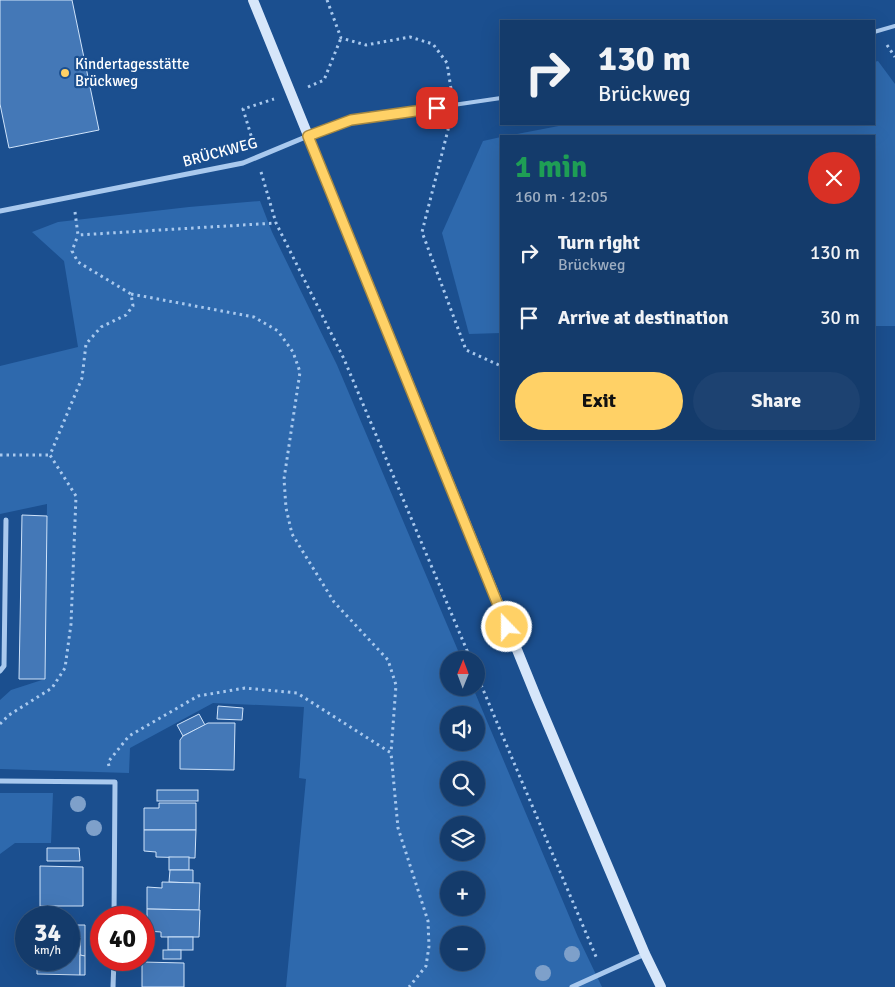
<!DOCTYPE html>
<meta charset="utf-8">
<style>
body{margin:0;font-family:Signika,sans-serif;background:#1d4271;color:#f1f3f6;height:100vh;display:flex;flex-direction:column;font-size:19px;white-space:nowrap}
*{box-sizing:border-box;margin:0}
p{font-size:16px;color:#9dadc1}
.icon{flex:none;width:28px;height:28px;fill:none;stroke:currentColor;stroke-width:2;stroke-linecap:round;stroke-linejoin:round}
.map{position:relative;flex:1;overflow:hidden}
.details{position:absolute;left:500px;top:135px;width:375px;height:305px;display:flex;flex-direction:column;background:#143b6b;border-radius:0px;box-shadow:0 5px 20px #0002,0 0 0 1px #33557e}
.details>*{flex:none}
.hud{position:absolute;left:500px;top:20px;width:375px;height:105px;border-radius:0px;box-shadow:0 5px 20px #0002,0 0 0 1px #33557e;background:#143b6b;color:#f1f3f6;overflow:hidden}
.needle{width:32px;rotate:1deg}
.buttons{position:absolute;left:440px;top:651px;display:grid;gap:10px}
.buttons a{display:grid;place-items:center;width:45px;height:45px;border-radius:50%;background:#143b6b;box-shadow:0 5px 20px #0002,0 0 0 1px #33557e;font-size:25px}
.speed{position:absolute;left:15px;top:906px;display:flex;gap:10px;font-size:25px;font-weight:700;text-align:center}
.speed>*{display:grid;place-content:center;width:65px;height:65px;border-radius:50%;background:#143b6b;box-shadow:0 5px 20px #0002,0 0 0 1px #33557e;line-height:1}
.speed small{font-size:12px;font-weight:400}
.speed .limit{border:8px solid #d22;background:#fff;color:#111}
.pin{position:absolute;display:grid;place-items:center;width:42px;height:42px;color:#fff;margin:-21px;border-radius:10px;box-shadow:0 2px 8px #0006}
.me{position:absolute;width:55px;margin:-28px;rotate:338deg;stroke-linejoin:round;filter:drop-shadow(0 0 4px #0008)}
.turn{display:flex;align-items:center;gap:18px;height:105px;padding:0 15px;font-size:22px}
.turn .icon{width:65px;height:65px;stroke-width:2.5}
.turn b{display:block;font-size:35px;line-height:42px}
.round{display:grid;place-items:center;flex:none;width:52px;height:52px;border-radius:26px;background:#1d4271}
.summary{display:flex;align-items:center;justify-content:space-between;height:85px;padding:0 15px}
h1{font-size:30px;font-weight:700;line-height:38px;color:#1e9e55}
.cta{display:flex;gap:10px;margin-top:auto;padding:10px 15px}
.cta a{flex:1;height:58px;border-radius:30px;background:#ffd166;color:#111;font-size:20px;font-weight:700;line-height:58px;text-align:center}
.cta a+a{background:#1d4271;color:#f1f3f6}
ul{padding:0;list-style:none}
li{display:flex;align-items:center;gap:15px;height:65px;padding:0 15px}
li div{flex:1}
li b{display:block;font-size:19px}
li em{font-style:normal}
.map>svg:first-child{display:block}
.green{fill:#2e69ad;fill-rule:evenodd}
.building{fill:#4478b7;stroke:#cfe3fa}
.lines{fill:none;stroke-linecap:round;stroke-linejoin:round}
.path{stroke:#a9c9ee;stroke-width:3;stroke-dasharray:2.5 4;stroke-linecap:butt}
.lane{stroke:#a9c9ee;stroke-width:4}
.street{stroke:#a9c9ee;stroke-width:5}
.secondary{stroke:#d6e6fa;stroke-width:10}
.tree{fill:#7ea0ca}
.route-casing{stroke:#a68842;stroke-width:12}
.route{stroke:#ffd166;stroke-width:9}
.poi-dot{fill:#ffd166;stroke:#1b4f8f;stroke-width:2}
.labels{text-anchor:middle;stroke-width:4.5;stroke-linejoin:round;paint-order:stroke}
.poi-label{font-size:15px;fill:#fff;stroke:#1b4f8f;text-anchor:start}
.street-label{font-size:15px;fill:#fff;stroke:#1b4f8f}
</style>
<div class="map">
<svg width="895" height="987" viewBox="0 0 895 987">
<rect width="100%" height="100%" fill="#1b4f8f"/>
<g class="green">
<path d="M878 61 895 84V326H874V136H507L569 124H874V62Z"/>
<path d="M501 137V333L469 334 442 233 483 141Z"/>
<path d="M260 201 272 232 337 365 462 660H449V688H473L578 937 602 987H286L306 779 299 778 304 707 213 703 130 748 129 773 0 769V700L11 690 45 679 47 504 0 514V366L78 347 64 261 32 232 58 222 189 207ZM449 715H476V742H449ZM449 770H476V798H449ZM449 825H476V852H449ZM449 880H476V908H449ZM449 935H476V962H449Z"/>
<path d="M0 793H53L51 843H15L0 854Z"/>
</g>
<g class="building">
<path d="M0 0H72L99 130 9 148 0 104Z"/>
<path d="M22 515 47 516 45 679H19Z"/>
<path d="M218 706 243 708 242 720 217 719Z"/>
<path d="M199 714 205 725 183 736 177 725Z"/>
<path d="M208 723H235L234 770 180 769V740L183 736Z"/>
<rect x="157" y="790" width="41" height="11"/>
<path d="M159 803H196V830H144V808H159Z"/>
<path d="M144 830H196L195 858 156 857V852L144 851Z"/>
<path d="M47 848H79L80 861H47Z"/>
<rect x="169" y="857" width="20" height="13"/>
<path d="M40 866 83 867V906H40Z"/>
<path d="M170 870H193V883L169 882Z"/>
<path d="M162 882 200 883 199 910 147 909V887L162 888Z"/>
<path d="M147 909 200 910 199 937H161V932L147 931Z"/>
<path d="M69 925H85V956L80 955V937H69Z"/>
<path d="M69 937H80V975L37 974V960H69Z"/>
<rect x="168" y="937" width="25" height="13"/>
<rect x="163" y="950" width="18" height="9"/>
<path d="M80 955 85 956V975H80Z"/>
<path d="M142 962 184 963V987H142Z"/>
</g>
<g class="lines">
<g class="path">
<path d="M327 0 341 38 366 45 410 37 433 44 447 63 451 89"/>
<path d="M887 45 895 57"/>
<path d="M308 87 324 80 341 38"/>
<path d="M450 122 422 232 466 350 501 366"/>
<path d="M253 142 243 109 274 99"/>
<path d="M261 172 276 223 344 359 471 660"/>
<path d="M75 212 78 235 276 223"/>
<path d="M131 294 254 317 278 331 293 352 300 372 284 479 286 508 292 534 334 602 388 660 396 685 391 753"/>
<path d="M0 455H50"/>
<path d="M476 673 597 959"/>
<path d="M0 724 9 715 52 688 65 668 71 624 76 496 50 455 82 378 86 344 101 327 126 315 133 306 131 294 78 262 72 251 78 235"/>
<path d="M109 766 108 762 129 736 198 696 245 688 297 693 391 753 398 828 428 921 429 946 426 966 409 987"/>
</g>
<g class="lane">
<path d="M874 32 895 26"/>
<path d="M308 136 351 120 501 98"/>
</g>
<g class="street">
<path d="M0 211 243 163 308 136"/>
<path d="M0 671 4 666 6 520"/>
<path d="M0 781 115 782 114 918"/>
<path d="M113 987 114 960"/>
<path d="M572 987 645 954"/>
</g>
<path class="secondary" d="M253 0 537 699 645 954 661 987"/>
</g>
<g class="tree">
<circle cx="78" cy="804" r="8"/>
<circle cx="94" cy="828" r="8"/>
<circle cx="572" cy="954" r="8"/>
<circle cx="543" cy="973" r="8"/>
</g>
<g class="lines">
<g class="route-casing">
<path id="route" d="M437 108 351 120 308 136 507 627"/>
</g>
<use href="#route" class="route"/>
</g>
<circle class="poi-dot" cx="65" cy="73" r="5"/>
<g class="labels">
<g class="poi-label">
<text x="75" y="69">Kindertagesstätte<tspan x="75" dy="17">Brückweg</tspan></text>
</g>
<g class="street-label">
<text transform="translate(220 152) rotate(-15)" y="5">BRÜCKWEG</text>
</g>
</g>
</svg>
<div class="buttons">
<a><svg class="needle" viewBox="-14 -14 28 28"><path d="M0-13l5 13h-10z" fill="#e53935"/><path d="M0 13l5-13h-10z" fill="#9dadc1"/></svg></a>
<a><svg class="icon" aria-label="sound" viewBox="0 0 24 24"><path d="M4 9h4l5-4v14l-5-4H4zM17 9q2 3 0 6"/></svg></a>
<a><svg class="icon" aria-label="search" viewBox="0 0 24 24"><circle cx="10" cy="10" r="6"/><path d="M15 15l6 6"/></svg></a>
<a><svg class="icon" aria-label="layers" viewBox="0 0 24 24"><path d="M12 4l9 5-9 5-9-5zM3 14l9 5 9-5"/></svg></a>
<a>+</a>
<a>−</a>
</div>
<div class="speed"><div>34<small>km/h</small></div><div class="limit">40</div></div>
<div class="pin" style="left:437px;top:108px;background:#d93025"><svg class="icon" aria-label="arrive" viewBox="0 0 24 24"><path d="M6 21V4h12l-3 4 3 4H6"/></svg></div>
<svg class="me" style="left:507px;top:627px" viewBox="-20 -20 40 40"><circle r="17" fill="#ffd166" stroke="#fff" stroke-width="3"/><path d="M0-11L8 9 0 5-8 9z" fill="#fff"/></svg>
<div class="hud">
<div class="turn"><svg class="icon" aria-label="right" viewBox="0 0 24 24"><path d="M7 20v-9h11M14 6l5 5-5 5"/></svg><div><b>130 m</b>Brückweg</div></div>
</div>
<section class="details">
<div class="summary"><div><h1>1 min</h1><p>160 m · 12:05</p></div><a class="round" style="background:#d93025;color:#fff"><svg class="icon" aria-label="close" viewBox="0 0 24 24"><path d="M6 6l12 12M18 6L6 18"/></svg></a></div>
<ul>
<li><svg class="icon" aria-label="right" viewBox="0 0 24 24"><path d="M7 20v-9h11M14 6l5 5-5 5"/></svg><div><b>Turn right</b><p>Brückweg</p></div><em>130 m</em></li>
<li><svg class="icon" aria-label="arrive" viewBox="0 0 24 24"><path d="M6 21V4h12l-3 4 3 4H6"/></svg><div><b>Arrive at destination</b></div><em>30 m</em></li>
</ul>
<div class="cta"><a>Exit</a><a>Share</a></div>
</section>
</div>
